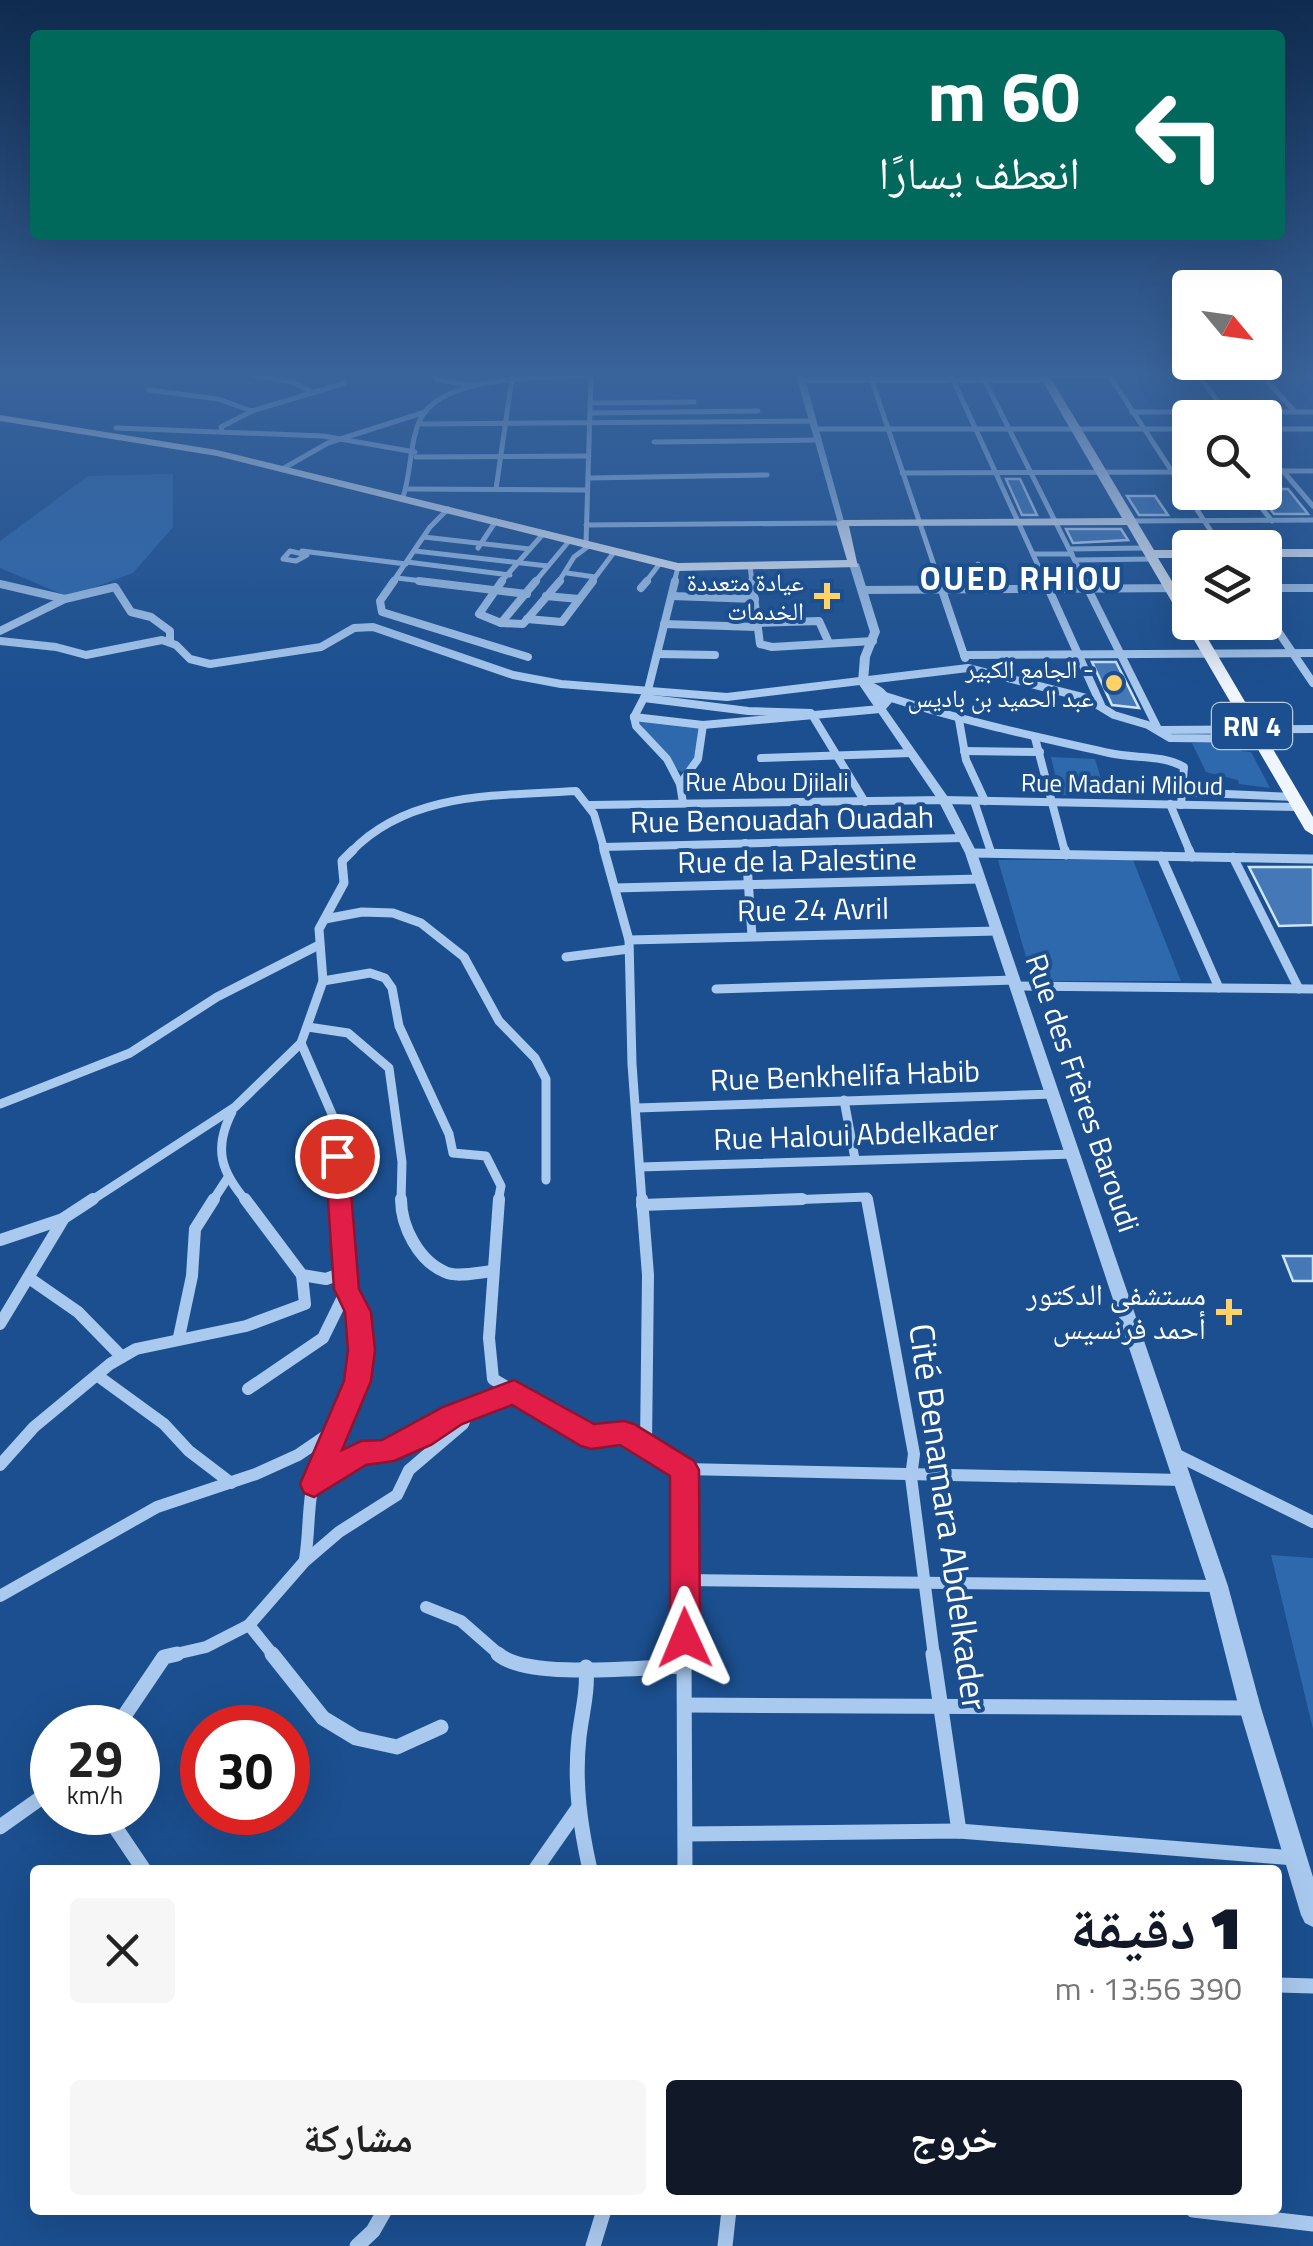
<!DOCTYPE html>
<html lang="ar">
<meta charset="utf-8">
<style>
body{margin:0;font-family:"Titillium Web","Noto Naskh Arabic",sans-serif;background:#f6f6f6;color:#222;direction:rtl;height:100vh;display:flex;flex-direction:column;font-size:38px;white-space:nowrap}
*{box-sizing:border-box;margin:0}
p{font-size:32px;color:#767676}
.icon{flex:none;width:55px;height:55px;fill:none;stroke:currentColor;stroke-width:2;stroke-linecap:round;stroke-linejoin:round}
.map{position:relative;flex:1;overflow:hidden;direction:ltr}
.side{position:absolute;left:30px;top:1865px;width:1252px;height:350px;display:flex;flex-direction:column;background:#fff;border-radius:10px;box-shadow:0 10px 40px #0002;direction:rtl}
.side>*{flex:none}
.guide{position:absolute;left:30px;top:30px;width:1255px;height:210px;border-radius:10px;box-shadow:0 10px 40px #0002;direction:rtl;background:#00695c;color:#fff;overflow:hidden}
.needle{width:65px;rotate:119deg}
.controls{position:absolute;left:1172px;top:270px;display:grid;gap:20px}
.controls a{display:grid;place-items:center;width:110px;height:110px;border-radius:10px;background:#fff;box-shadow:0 10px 40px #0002;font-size:50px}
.speed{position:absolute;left:30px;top:1705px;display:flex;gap:20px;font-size:50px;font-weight:700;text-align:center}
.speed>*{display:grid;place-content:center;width:130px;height:130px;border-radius:50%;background:#fff;box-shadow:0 10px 40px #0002;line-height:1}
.speed small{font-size:25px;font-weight:400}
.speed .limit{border:15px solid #d22;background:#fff;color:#111}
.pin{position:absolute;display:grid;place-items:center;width:85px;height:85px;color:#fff;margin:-42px;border:5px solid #fff;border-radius:50%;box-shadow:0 2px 10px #0007}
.me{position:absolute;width:110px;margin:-55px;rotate:359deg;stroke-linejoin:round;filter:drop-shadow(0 0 8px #0008)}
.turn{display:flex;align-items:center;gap:35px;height:210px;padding:0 40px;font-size:45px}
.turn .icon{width:130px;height:130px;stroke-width:2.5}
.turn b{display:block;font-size:70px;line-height:85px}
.round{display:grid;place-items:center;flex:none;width:105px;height:105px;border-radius:10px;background:#f6f6f6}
.overview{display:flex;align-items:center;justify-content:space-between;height:170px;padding:0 40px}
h1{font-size:60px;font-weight:800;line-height:75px;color:#111827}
.cta{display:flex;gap:20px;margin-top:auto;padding:20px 40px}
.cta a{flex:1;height:115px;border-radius:10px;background:#111827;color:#fff;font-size:40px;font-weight:800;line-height:115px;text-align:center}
.cta a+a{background:#f6f6f6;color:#222}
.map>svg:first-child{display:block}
.green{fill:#2e69ad}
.building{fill:#4478b7;stroke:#cfe3fa;stroke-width:2.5}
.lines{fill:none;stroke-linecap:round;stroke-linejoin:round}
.minor-far4{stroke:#a9c9ee;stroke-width:5}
.minor-far3{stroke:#a9c9ee;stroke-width:8}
.minor-far2{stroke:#a9c9ee;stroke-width:9}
.minor-far1{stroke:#a9c9ee;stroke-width:12}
.minor{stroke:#a9c9ee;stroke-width:15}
.tertiary{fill:#a9c9ee;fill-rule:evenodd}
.primary{fill:#f0f6ff;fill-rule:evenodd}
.route{fill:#e11d48;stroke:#92132f;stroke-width:2.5}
.poi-dot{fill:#ffd166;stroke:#1b4f8f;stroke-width:4}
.labels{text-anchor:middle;stroke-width:8;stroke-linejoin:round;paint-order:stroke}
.far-poi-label{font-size:25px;fill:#fff;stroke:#1b4f8f;text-anchor:end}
.far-street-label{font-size:25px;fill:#fff;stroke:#1b4f8f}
.shield{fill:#1b4f8f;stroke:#bbcadd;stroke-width:2.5}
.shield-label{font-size:28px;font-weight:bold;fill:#fff}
.street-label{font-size:30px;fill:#fff;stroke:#1b4f8f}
.poi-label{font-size:30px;fill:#fff;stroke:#1b4f8f;text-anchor:end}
.far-district-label{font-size:32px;font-weight:bold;letter-spacing:2.5px;fill:#fff;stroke:#1b4f8f}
.near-street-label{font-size:35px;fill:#fff;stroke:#1b4f8f}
</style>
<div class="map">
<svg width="1313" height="2246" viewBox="0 0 1313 2246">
<rect width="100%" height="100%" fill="#1b4f8f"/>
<g class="green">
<path d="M173 474V527L133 573 69 597 0 568V541L88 476Z"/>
<path d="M638 721 701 727 694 759 685 773 676 769Z"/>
<path d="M1235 742 1241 751 1251 752 1270 788 1239 784 1238 780 1206 772 1192 743Z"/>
<path d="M1051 757 1095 759 1106 796 1060 795Z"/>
<path d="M998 860H1133L1181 981H1033Z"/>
<path d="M1271 1555 1313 1558V1729Z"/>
</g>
<g class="building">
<path d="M1006 479H1020L1037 515H1022Z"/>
<path d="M1265 489H1288L1308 514H1274L1257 492H1265Z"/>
<path d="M1127 496H1155L1168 515H1139Z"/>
<path d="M1066 529H1121L1128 540 1073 543Z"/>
<path d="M1092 662H1116L1139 708 1112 705Z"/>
<path d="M1249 867H1313V925L1279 926Z"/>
<path d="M1283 1256H1313V1281H1293Z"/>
</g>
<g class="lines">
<g class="minor-far4">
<path d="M252 375 293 382 314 393"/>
<path d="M433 375 438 380 473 385"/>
<path d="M870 375 940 583"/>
<path d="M951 375 1046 583"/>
<path d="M982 375 1086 583"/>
<path d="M1109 375 1222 548"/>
<path d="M1198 375 1226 412"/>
<path d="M1262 375 1295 412"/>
<path d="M1045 376H1110"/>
<path d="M801 380H1047"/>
<path d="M149 390 218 399 252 411"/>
<path d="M590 403 694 402"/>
<path d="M1132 412H1313"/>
<path d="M590 413 758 411"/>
<path d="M422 424 814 421"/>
<path d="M116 428 323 436 415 452"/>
<path d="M817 429H1190"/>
<path d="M1265 429H1313"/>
<path d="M222 432 221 427 252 411 345 383"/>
<path d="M654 442 819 440"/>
<path d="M416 457 589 456"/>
<path d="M284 468 328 443 425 412"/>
<path d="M1265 471H1313"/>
<path d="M1283 471 1313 506"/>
<path d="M902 473 1190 472"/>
<path d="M588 478 767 475"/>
<path d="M407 489 587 490"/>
<path d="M496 489 512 378"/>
<path d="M1249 492 1272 521"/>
<path d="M403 497C412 472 409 435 424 413 451 375 549 377 591 376"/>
<path d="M1129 521 1313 520"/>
<path d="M586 525 842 523"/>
<path d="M424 537 530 549"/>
<path d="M586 544 591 375"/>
<path d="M478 548 496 521"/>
<path d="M1069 549 1146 548"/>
<path d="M290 551 307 555 296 561 283 559Z"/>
<path d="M302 551 406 564"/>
<path d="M415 551 548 566"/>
<path d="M1034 554H1072"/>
<path d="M1075 560 1153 559"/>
<path d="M407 562 510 575"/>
<path d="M978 564 986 583"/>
<path d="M750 565 752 583"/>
<path d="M567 573 595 577"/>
<path d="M397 578 439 583"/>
<path d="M392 583 430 527 448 509"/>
<path d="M500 583 544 533"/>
<path d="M534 583 570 540"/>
<path d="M558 583 574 557 590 545"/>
<path d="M591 583 615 551"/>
<path d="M645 583 661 562"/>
<path d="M674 583 678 567"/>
</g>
<g class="minor-far3">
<path d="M394 581 380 601 382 612 528 657"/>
<path d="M419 581 527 594"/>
<path d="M502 581 479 614 501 623 523 624 560 581"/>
<path d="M752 581 760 644 772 647 873 641"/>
<path d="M939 581 965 658"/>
<path d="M985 581 988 589"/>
<path d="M1045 581 1101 705"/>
<path d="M1084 581 1158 729"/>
<path d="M0 584 65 599 115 587 131 612 151 617 170 631V642"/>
<path d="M641 588 647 581"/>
<path d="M1265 588H1313"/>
<path d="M862 590 1190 588"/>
<path d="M546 596 579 599"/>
<path d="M672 596 755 599"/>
<path d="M1265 612 1313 683"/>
<path d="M527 619 562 622 593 581"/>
<path d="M501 623 536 581"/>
<path d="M757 623 819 621 828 641"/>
<path d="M664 624 757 627"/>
<path d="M0 631 65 599"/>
<path d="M0 641 56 647 86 655 162 640 176 645 190 659 210 664 321 647 354 628 373 627 513 675 561 684 727 697 968 668 1086 698 1114 715 1148 725 1170 738 1259 739"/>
<path d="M658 654 715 655"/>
<path d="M964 655 1313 653"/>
<path d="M885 696C959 720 1033 736 1109 753 1135 759 1161 754 1184 767L1181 805"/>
<path d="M644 698 748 711 811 713 865 802"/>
<path d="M634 717 703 725 880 709"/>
<path d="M634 717 648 690 675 581"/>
<path d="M634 717 636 726 667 759 680 784"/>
<path d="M959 720 966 760 985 801"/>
<path d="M1158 730 1313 729"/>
<path d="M1035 738 1065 852"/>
<path d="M964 751 1040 752"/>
<path d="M761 758 911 753"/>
<path d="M1181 792 1294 797"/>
<path d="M974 801 991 852"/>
<path d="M683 803 680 784 698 759 703 725"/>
<path d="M1170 804 1190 852"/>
<path d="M590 805 944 800 1299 807"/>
<path d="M745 843 746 852"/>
<path d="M603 847 963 838"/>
<path d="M351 852C409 791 498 796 576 791L594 814 605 852"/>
</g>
<g class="minor-far2">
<path d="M604 850 629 940 632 1064 642 1202"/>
<path d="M746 850 752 936"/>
<path d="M1065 850 1066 855"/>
<path d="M1189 850 1192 857"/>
<path d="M971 853 1313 859"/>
<path d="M1161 856 1219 988"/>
<path d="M1233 857 1299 989"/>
<path d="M615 888 980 879"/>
<path d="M325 919 362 912 393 913 421 923 464 957 499 1021 535 1058 546 1079V1180"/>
<path d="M629 940 997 931"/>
<path d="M566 957 629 949"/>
<path d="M323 981 370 973 385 978 392 988 399 1026 449 1134 453 1153 486 1156 501 1186 498 1202"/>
<path d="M1017 986 1313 989"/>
<path d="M716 989 1015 980"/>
<path d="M308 1027 348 1033 389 1068 402 1162 401 1202"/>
<path d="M301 1043 335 1121 341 1202"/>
<path d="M844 1100 855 1159"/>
<path d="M0 1104 130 1053 217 997 317 946"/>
<path d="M637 1108 1053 1094"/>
<path d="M232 1112C213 1149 221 1172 247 1202"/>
<path d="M640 1167 1074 1154"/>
<path d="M89 1202 235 1107 301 1043 323 981 319 929 344 883 342 861 353 850"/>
<path d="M212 1202 227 1179"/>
<path d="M732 1202 867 1197 868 1202"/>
</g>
<g class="minor-far1">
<path d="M245 1199 302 1275 326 1279 345 1272"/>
<path d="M401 1199C401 1227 419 1261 445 1272 457 1278 480 1272 493 1271"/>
<path d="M499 1199 489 1338 493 1379 591 1437 624 1433 646 1445"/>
<path d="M642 1199 648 1275 646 1445 684 1469 1182 1480"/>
<path d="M867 1199 914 1454 911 1477 934 1656"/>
<path d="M642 1205 802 1199"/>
<path d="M0 1240 63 1219"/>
<path d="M29 1278 78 1312 122 1357"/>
<path d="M0 1324 64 1218 93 1199"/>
<path d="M179 1337 192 1276 195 1229 214 1199"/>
<path d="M98 1376 164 1424 189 1451 231 1483"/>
<path d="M248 1389 323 1338 347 1289 341 1199"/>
<path d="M1175 1454 1313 1522"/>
<path d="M0 1465 34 1427 110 1364 136 1349 246 1326 305 1304 302 1275"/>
<path d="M684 1469V1656"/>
<path d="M314 1484 361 1453H384L452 1416 514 1392"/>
<path d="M305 1559C310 1530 307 1502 315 1474 337 1394 380 1381 347 1289"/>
<path d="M684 1580 1218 1586"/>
<path d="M0 1596 157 1507 256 1474 298 1455 336 1429"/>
<path d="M426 1607 461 1621 501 1656"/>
<path d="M249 1625 274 1656"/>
<path d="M167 1656 206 1647 249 1625 304 1562 339 1532 397 1495 409 1470 463 1424 469 1410"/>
</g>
<g class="minor">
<path d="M272 1654 323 1718 356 1738 397 1747 441 1727"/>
<path d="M498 1654C527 1680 644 1667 685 1666"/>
<path d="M684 1654 685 1870"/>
<path d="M933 1654 959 1831"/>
<path d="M586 1667C588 1692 582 1712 579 1737 574 1783 580 1825 590 1870"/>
<path d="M686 1705 1250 1708"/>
<path d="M116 1728 164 1657 177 1654"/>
<path d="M105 1812 144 1870"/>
<path d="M0 1827 52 1790"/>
<path d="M686 1834 959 1831 1294 1858"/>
<path d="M535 1870 577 1810"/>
<path d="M1278 1985 1313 1986"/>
<path d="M1193 2210 1313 2224"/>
<path d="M357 2246 373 2231 385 2210"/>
<path d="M593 2246 604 2210"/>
<path d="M725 2246 729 2210"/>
</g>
<g class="tertiary">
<path d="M796 375H804L845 525 838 523Z"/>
<path d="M1306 375H1313V380Z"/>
<path d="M854 561 859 564 880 632 870 657 868 681C880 685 888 690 892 702L886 709 950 800 977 853 1228 1586 1261 1708 1313 1877V1927L1305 1923 1301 1915 1239 1708 1208 1586 965 853 938 800 858 683 860 657 870 632 849 564Z"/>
</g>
<g class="primary">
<path d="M1039 375H1049L1154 550H1190V558H1158L1190 611V622H1198L1313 817V835L1305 830 1127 525 849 526 858 567 678 571 217 456 0 421V415L217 450 678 563 847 560 836 523 842 520 1122 518Z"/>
<rect x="1265" y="549" width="48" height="8"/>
</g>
</g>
<linearGradient id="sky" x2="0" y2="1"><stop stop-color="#0f2b4f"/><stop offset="0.54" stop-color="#39639b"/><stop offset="1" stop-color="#39639b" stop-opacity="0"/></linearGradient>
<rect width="1313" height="690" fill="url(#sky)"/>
<path class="route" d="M337 1148 348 1156 359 1289 371 1312 375 1350 371 1381 342 1450 361 1441 382 1440 443 1407 514 1380 594 1424 624 1421 634 1424 694 1461 699 1470 700 1638 696 1648 685 1653 674 1648 670 1638V1476L620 1445 591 1449 581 1446 512 1405 462 1424 431 1445 394 1461 366 1465 314 1497 304 1493 300 1484 344 1381 348 1350 345 1312 334 1289 325 1156Z"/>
<g class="poi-dot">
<path d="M822 581h10v10h10v10h-10v10h-10v-10h-10v-10h10z"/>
<circle cx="1114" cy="683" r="10"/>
<path d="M1224 1297h10v10h10v10h-10v10h-10v-10h-10v-10h10z"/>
</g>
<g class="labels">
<g class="far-poi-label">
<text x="804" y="591">عيادة متعددة<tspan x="804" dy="29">الخدمات</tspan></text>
<text x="1094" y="678">الجامع الكبير -<tspan x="1094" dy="29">عبد الحميد بن باديس</tspan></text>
</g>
<g class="far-street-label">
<text x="767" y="791">Rue Abou Djilali</text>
<text transform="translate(1122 784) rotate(1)" y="9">Rue Madani Miloud</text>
</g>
<rect class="shield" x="1212" y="703" width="80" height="46" rx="8"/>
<g class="shield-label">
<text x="1252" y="736">RN 4</text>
</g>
<g class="street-label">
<text transform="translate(782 820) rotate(-1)" y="10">Rue Benouadah Ouadah</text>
<text transform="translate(797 861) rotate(-1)" y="10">Rue de la Palestine</text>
<text transform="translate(813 910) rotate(-1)" y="10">Rue 24 Avril</text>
<text transform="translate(845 1076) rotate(-2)" y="10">Rue Benkhelifa Habib</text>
<text transform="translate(1082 1093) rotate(71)" y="10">Rue des Frères Baroudi</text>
<text transform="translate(856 1135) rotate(-2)" y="10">Rue Haloui Abdelkader</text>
</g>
<g class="poi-label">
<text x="1206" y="1305">مستشفى الدكتور<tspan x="1206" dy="34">أحمد فرنسيس</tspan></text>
</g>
<g class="far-district-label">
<text x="1022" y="590">OUED RHIOU</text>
</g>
<g class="near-street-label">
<text transform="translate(948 1517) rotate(82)" y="12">Cité Benamara Abdelkader</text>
</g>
</g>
</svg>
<div class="controls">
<a><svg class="needle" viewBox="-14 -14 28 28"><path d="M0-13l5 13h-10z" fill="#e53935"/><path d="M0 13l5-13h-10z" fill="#767676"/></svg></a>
<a><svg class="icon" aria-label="search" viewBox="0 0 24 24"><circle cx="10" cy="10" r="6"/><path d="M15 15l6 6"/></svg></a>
<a><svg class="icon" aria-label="layers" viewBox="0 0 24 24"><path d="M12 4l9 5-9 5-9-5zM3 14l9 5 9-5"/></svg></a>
</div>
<div class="speed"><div>29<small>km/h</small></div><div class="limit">30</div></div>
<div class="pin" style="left:337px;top:1156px;background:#d93025"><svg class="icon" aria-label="arrive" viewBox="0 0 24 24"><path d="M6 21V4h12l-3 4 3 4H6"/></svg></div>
<svg class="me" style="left:685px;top:1638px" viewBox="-20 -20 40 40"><path d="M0-17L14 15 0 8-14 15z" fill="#e11d48" stroke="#fff" stroke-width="4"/></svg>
<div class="guide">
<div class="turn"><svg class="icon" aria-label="left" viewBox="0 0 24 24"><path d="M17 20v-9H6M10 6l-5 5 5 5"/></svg><div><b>60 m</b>انعطف يسارًا</div></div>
</div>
<section class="side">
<div class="overview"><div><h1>1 دقيقة</h1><p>390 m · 13:56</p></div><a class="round"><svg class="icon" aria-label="close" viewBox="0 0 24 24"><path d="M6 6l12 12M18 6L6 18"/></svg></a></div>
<div class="cta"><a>خروج</a><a>مشاركة</a></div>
</section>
</div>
